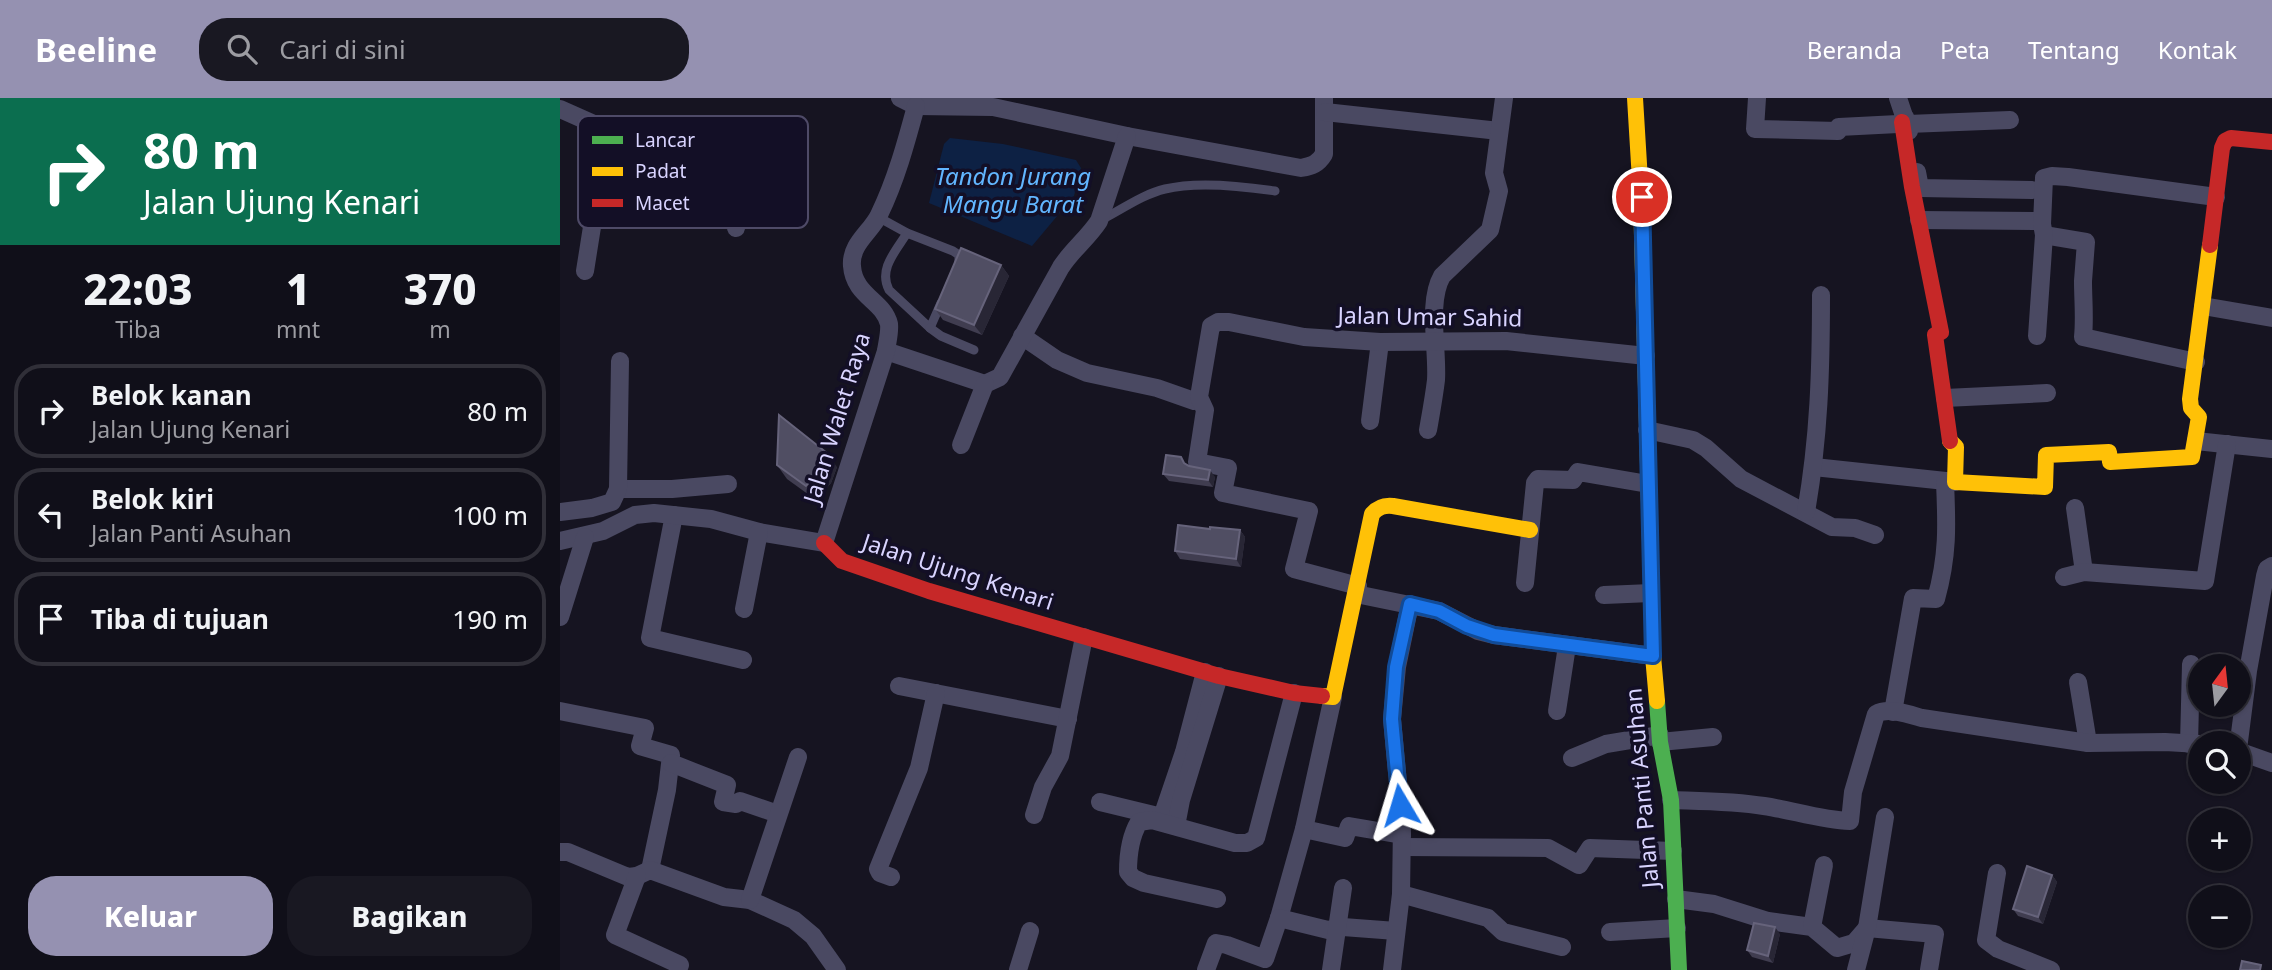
<!DOCTYPE html>
<html lang="id">
<meta charset="utf-8">
<style>
body{margin:0;font-family:"Noto Sans",sans-serif;background:#191822;color:#f1f3f6;height:100vh;display:flex;flex-direction:column;font-size:26px;white-space:nowrap}
*{box-sizing:border-box;margin:0}
p{font-size:23px;color:#9c9ca2}
.icon{flex:none;width:38px;height:38px;fill:none;stroke:currentColor;stroke-width:2;stroke-linecap:round;stroke-linejoin:round}
.map{position:relative;flex:1;overflow:hidden}
.panel{display:flex;flex-direction:column;background:#100f19;width:560px}
.panel>*{flex:none}
.guide{background:#0b6e4f;color:#fff;overflow:hidden}
.needle{width:46px;rotate:15deg}
.controls{position:absolute;left:1628px;top:556px;display:grid;gap:14px}
.controls a{display:grid;place-items:center;width:63px;height:63px;border-radius:50%;background:#100f19;box-shadow:0 2px 5px #0004,0 0 0 2px #302f38;font-size:35px}
.pin{position:absolute;display:grid;place-items:center;width:60px;height:60px;color:#fff;margin:-30px;border:4px solid #fff;border-radius:50%;box-shadow:0 2px 7px #0007}
.me{position:absolute;width:77px;margin:-38px;rotate:353deg;stroke-linejoin:round;filter:drop-shadow(0 0 5px #0008)}
.turn{display:flex;align-items:center;gap:24px;height:147px;padding:0 28px;font-size:32px}
.turn .icon{width:91px;height:91px;stroke-width:2.5}
.turn b{display:block;font-size:49px;line-height:60px}
.eta{display:flex;justify-content:space-evenly;align-items:center;height:119px;text-align:center}
.eta b{font-size:42px;font-weight:800;line-height:49px}
.cta{display:flex;gap:14px;margin-top:auto;padding:14px 28px}
.cta a{flex:1;height:80px;border-radius:28px;background:#9591b1;color:#fff;font-size:28px;font-weight:800;line-height:80px;text-align:center}
.cta a+a{background:#191822;color:#f1f3f6}
ul{padding:0;list-style:none}
li{display:flex;align-items:center;gap:21px;height:94px;margin:0 14px 10px;padding:0 14px;border:4px solid #302f38;border-radius:28px}
li div{flex:1}
li b{display:block;font-size:26px}
li em{font-style:normal}
header{display:flex;align-items:center;gap:42px;box-sizing:border-box;height:98px;padding:0 35px;background:#9591b1;color:#fff}
header strong{font-size:33px}
nav{display:flex;gap:38px;margin-inline-start:auto;font-size:24px}
.search{width:490px;height:63px;background:#191822;display:flex;align-items:center;gap:18px;box-sizing:border-box;padding:0 24px;border-radius:28px;color:#9c9ca2;font-size:26px}
main{display:flex;flex:1;min-height:0}
.map>svg:first-child{display:block}
.water{fill:#0d2144}
.lines{fill:none;stroke-linecap:round;stroke-linejoin:round}
.lane{stroke:#4a4962;stroke-width:9}
.street{stroke:#4a4962;stroke-width:18}
.fast{stroke:#4caf50;stroke-width:16}
.slow{stroke:#ffc107;stroke-width:16}
.jam{stroke:#c62828;stroke-width:16}
.wall{fill:#403d50}
.shaded-wall{fill:#282635}
.building{fill:#504e63;stroke:#66637b;stroke-width:2}
.route-casing{stroke:#114b97;stroke-width:18}
.route{stroke:#1a73e8;stroke-width:12}
.labels{text-anchor:middle;stroke-width:7;stroke-linejoin:round;paint-order:stroke}
.street-label{font-size:23px;fill:#d9d4ff;stroke:#130f26}
.water-label{font-size:24px;font-style:italic;fill:#62b6ff;stroke:#130f26}
.key{fill:#130f26;stroke:#4e4a67;stroke-width:2}
.key-label{font-size:19px;fill:#d9d4ff}
</style>
<header>
<strong>Beeline</strong>
<div class="search"><svg class="icon" aria-label="search" viewBox="0 0 24 24"><circle cx="10" cy="10" r="6"/><path d="M15 15l6 6"/></svg>Cari di sini</div>
<nav><a>Beranda</a><a>Peta</a><a>Tentang</a><a>Kontak</a></nav>
</header>
<main>
<section class="panel">
<div class="guide">
<div class="turn"><svg class="icon" aria-label="right" viewBox="0 0 24 24"><path d="M7 20v-9h11M14 6l5 5-5 5"/></svg><div><b>80 m</b>Jalan Ujung Kenari</div></div>
</div>
<div class="eta">
<div><b>22:03</b><p>Tiba</p></div>
<div><b>1</b><p>mnt</p></div>
<div><b>370</b><p>m</p></div>
</div>
<ul>
<li><svg class="icon" aria-label="right" viewBox="0 0 24 24"><path d="M7 20v-9h11M14 6l5 5-5 5"/></svg><div><b>Belok kanan</b><p>Jalan Ujung Kenari</p></div><em>80 m</em></li>
<li><svg class="icon" aria-label="left" viewBox="0 0 24 24"><path d="M17 20v-9H6M10 6l-5 5 5 5"/></svg><div><b>Belok kiri</b><p>Jalan Panti Asuhan</p></div><em>100 m</em></li>
<li><svg class="icon" aria-label="arrive" viewBox="0 0 24 24"><path d="M6 21V4h12l-3 4 3 4H6"/></svg><div><b>Tiba di tujuan</b></div><em>190 m</em></li>
</ul>
<div class="cta"><a>Keluar</a><a>Bagikan</a></div>
</section>
<div class="map">
<svg width="1712" height="872" viewBox="0 0 1712 872">
<rect width="100%" height="100%" fill="#161421"/>
<path class="water" d="M390 40 443 46 516 62 521 70 514 98 472 148 369 105 384 46Z"/>
<g class="lines">
<g class="lane">
<path d="M318 119 347 135 393 153 399 157V167"/>
<path d="M541 122C561 112 583 96 605 91 637 83 682 88 715 93"/>
<path d="M347 135C336 153 318 171 329 192L370 230 381 205"/>
<path d="M370 230 381 238 414 252"/>
</g>
<g class="street">
<path d="M340 0 356 8 433 9 567 38 741 70C752 68 758 66 764 56V0"/>
<path d="M1197 0 1195 31 1278 33 1279 29 1338 26 1345 19"/>
<path d="M1338 0 1349 33"/>
<path d="M0 11 90 51 71 114"/>
<path d="M765 14 939 33"/>
<path d="M1348 26 1450 22"/>
<path d="M90 51C112 61 172 82 177 108 179 115 177 123 176 130"/>
<path d="M1357 74 1360 90 1472 92"/>
<path d="M1359 122 1476 123 1482 126"/>
<path d="M1484 137 1526 144C1525 157 1524 170 1523 183 1523 203 1525 219 1523 239L1636 264"/>
<path d="M25 173 38 91 54 35"/>
<path d="M1643 208 1712 220"/>
<path d="M462 238 497 262 527 275 597 290 634 303 639 299"/>
<path d="M1477 238 1484 137 1482 126 1484 80 1492 78 1508 79 1656 99"/>
<path d="M326 253 425 286 440 279 501 169C512 152 528 140 539 123L567 38"/>
<path d="M1385 300 1487 295"/>
<path d="M810 323 820 244"/>
<path d="M868 332C871 315 874 299 876 282 878 252 867 204 882 178L930 132 939 93 934 75 944 0"/>
<path d="M1087 332 1133 342 1146 350 1181 381 1272 429 1295 430 1315 437"/>
<path d="M1636 343 1712 351"/>
<path d="M401 347 425 286"/>
<path d="M1254 369 1395 384"/>
<path d="M58 391H112L168 386"/>
<path d="M1515 410 1524 474"/>
<path d="M0 414 32 410 52 404 58 391 60 263"/>
<path d="M1246 414C1259 339 1261 273 1261 197"/>
<path d="M114 417 90 540 183 562"/>
<path d="M0 443 43 433 75 417 94 415 151 421 199 434 264 445 326 253C327 245 330 235 329 226 324 203 294 198 292 168 290 146 311 134 319 117 336 82 346 45 356 8"/>
<path d="M1504 479 1524 474 1645 483 1667 346"/>
<path d="M965 485 975 385 978 381 1013 382 1018 374 1088 386"/>
<path d="M798 488 734 471 749 413 663 395 668 370 637 364 645 312 639 299 651 228 658 224H669L744 239 820 244 946 243 1086 258"/>
<path d="M796 496 879 513 918 533 934 537 1093 558"/>
<path d="M1044 497 1091 495"/>
<path d="M184 511 199 434"/>
<path d="M0 519 25 439"/>
<path d="M1518 584 1528 645"/>
<path d="M339 588 508 621"/>
<path d="M0 613 85 630 80 648 111 657 107 692 90 772"/>
<path d="M997 613 1007 548"/>
<path d="M1333 614 1353 500 1376 501C1388 458 1387 428 1385 384"/>
<path d="M1100 644 1153 639"/>
<path d="M1629 646 1631 566"/>
<path d="M1678 651 1688 573 1705 478 1707 471 1712 468"/>
<path d="M1678 653 1712 665"/>
<path d="M1012 660 1046 646 1100 637"/>
<path d="M111 665 167 687 163 704 176 706 180 703 218 716"/>
<path d="M1111 702C1141 703 1173 703 1204 708 1232 712 1261 722 1290 723L1293 694 1316 616C1328 609 1348 616 1362 620L1528 645 1605 644 1640 646"/>
<path d="M540 704 602 719 624 654 645 574"/>
<path d="M474 717 483 689 500 658 524 539"/>
<path d="M616 728 621 702 659 578"/>
<path d="M744 731 785 740 789 728 842 737"/>
<path d="M842 749 988 750 1019 767 1030 750 1113 753"/>
<path d="M0 754H8L68 779 77 778 90 772 164 799 190 802 234 822 253 838 277 872"/>
<path d="M1437 775 1426 842 1438 851 1491 872"/>
<path d="M77 778 55 837 120 867 118 872"/>
<path d="M331 779 320 775 318 771 359 670 376 595"/>
<path d="M841 796 928 820 943 834 1002 849"/>
<path d="M657 801 584 785 573 780 568 774C568 757 570 739 579 724L592 722 675 745H687L696 740 734 595"/>
<path d="M1116 801 1154 806 1208 823 1252 829 1277 850 1294 845 1307 830"/>
<path d="M190 802 238 659"/>
<path d="M719 820 744 731 773 599"/>
<path d="M1252 829 1264 767"/>
<path d="M1307 830 1375 836 1369 872"/>
<path d="M1050 834 1117 830"/>
<path d="M458 872 470 833"/>
<path d="M646 872 656 845 667 847 705 861 719 820 768 832 783 829 836 833"/>
<path d="M771 872 783 790"/>
<path d="M832 872 841 796 842 727 832 621 837 569 850 506"/>
<path d="M1296 872 1307 830 1325 719"/>
</g>
<path class="fast" d="M1097 603 1100 644 1111 702 1119 872"/>
<g class="slow">
<path d="M1075 0 1081 99 1093 558 1097 603"/>
<path d="M1390 343 1396 349 1395 384 1485 389 1486 357 1549 354 1550 364 1632 359 1639 319 1631 310 1630 301 1650 147"/>
<path d="M762 598 773 599 812 416C818 409 824 407 833 408L970 432"/>
</g>
<g class="jam">
<path d="M1342 24 1352 89 1381 234 1375 237 1390 343"/>
<path d="M1650 147 1662 50 1665 43 1671 40 1712 44"/>
<path d="M264 445 282 463 369 493 659 578 734 595 762 598"/>
</g>
</g>
<g class="wall">
<path d="M441 167 449 178 422 237 383 222 375 211Z"/>
<path d="M626 366 655 379 653 389 609 383 603 376Z"/>
<path d="M217 367 277 369 271 385 256 402 227 381Z"/>
<path d="M650 431 680 432 685 439 681 469 620 461 615 453Z"/>
<path d="M1492 777 1497 784 1483 826 1458 818 1453 811Z"/>
<path d="M1220 836 1213 865 1192 859 1187 852Z"/>
</g>
<g class="shaded-wall">
<path d="M441 167 449 178 422 237 414 227Z"/>
<path d="M267 355 277 369 271 385 256 402 246 388Z"/>
<path d="M650 372 655 379 653 389 648 382Z"/>
<path d="M680 432 685 439 681 469 676 461Z"/>
<path d="M1492 777 1497 784 1483 826 1478 819Z"/>
<path d="M1215 829 1220 836 1213 865 1208 858Z"/>
</g>
<g class="building">
<path d="M401 150 441 167 414 227 375 211Z"/>
<path d="M219 317 267 355 261 371 246 388 217 367Z"/>
<path d="M606 357 621 359 624 365 629 368 650 372 648 382 603 376Z"/>
<path d="M618 427 650 431V429L680 432 676 461 615 453Z"/>
<path d="M1467 768 1492 777 1478 819 1453 811Z"/>
<path d="M1194 825 1215 829 1208 858 1187 852Z"/>
<path d="M1682 863 1701 867 1700 872H1680Z"/>
</g>
<g class="lines">
<g class="route-casing">
<path id="route" d="M840 707 832 621 836 569 850 506 879 513 907 528 934 537 1093 558 1082 99"/>
</g>
<use href="#route" class="route"/>
</g>
<g class="labels">
<g class="street-label">
<text transform="translate(870 219) rotate(1)" y="8">Jalan Umar Sahid</text>
<text transform="translate(277 320) rotate(-73)" y="8">Jalan Walet Raya</text>
<text transform="translate(398 474) rotate(18)" y="8">Jalan Ujung Kenari</text>
<text transform="translate(1082 690) rotate(-95)" y="8">Jalan Panti Asuhan</text>
</g>
<g class="water-label">
<text x="453" y="87">Tandon Jurang<tspan x="453" dy="28">Mangu Barat</tspan></text>
</g>
</g>
<rect x="18" y="18" width="230" height="112" rx="10" class="key"/>
<rect x="32" y="38" width="31" height="8" fill="#4caf50"/>
<rect x="32" y="69" width="31" height="9" fill="#ffc107"/>
<rect x="32" y="101" width="31" height="8" fill="#c62828"/>
<g class="key-label">
<text x="75" y="49">Lancar</text>
<text x="75" y="80">Padat</text>
<text x="75" y="112">Macet</text>
</g>
</svg>
<div class="controls">
<a><svg class="needle" viewBox="-14 -14 28 28"><path d="M0-13l5 13h-10z" fill="#e53935"/><path d="M0 13l5-13h-10z" fill="#9c9ca2"/></svg></a>
<a><svg class="icon" aria-label="search" viewBox="0 0 24 24"><circle cx="10" cy="10" r="6"/><path d="M15 15l6 6"/></svg></a>
<a>+</a>
<a>−</a>
</div>
<div class="pin" style="left:1082px;top:99px;background:#d93025"><svg class="icon" aria-label="arrive" viewBox="0 0 24 24"><path d="M6 21V4h12l-3 4 3 4H6"/></svg></div>
<svg class="me" style="left:840px;top:707px" viewBox="-20 -20 40 40"><path d="M0-17L14 15 0 8-14 15z" fill="#1a73e8" stroke="#fff" stroke-width="4"/></svg>
</div>
</main>
